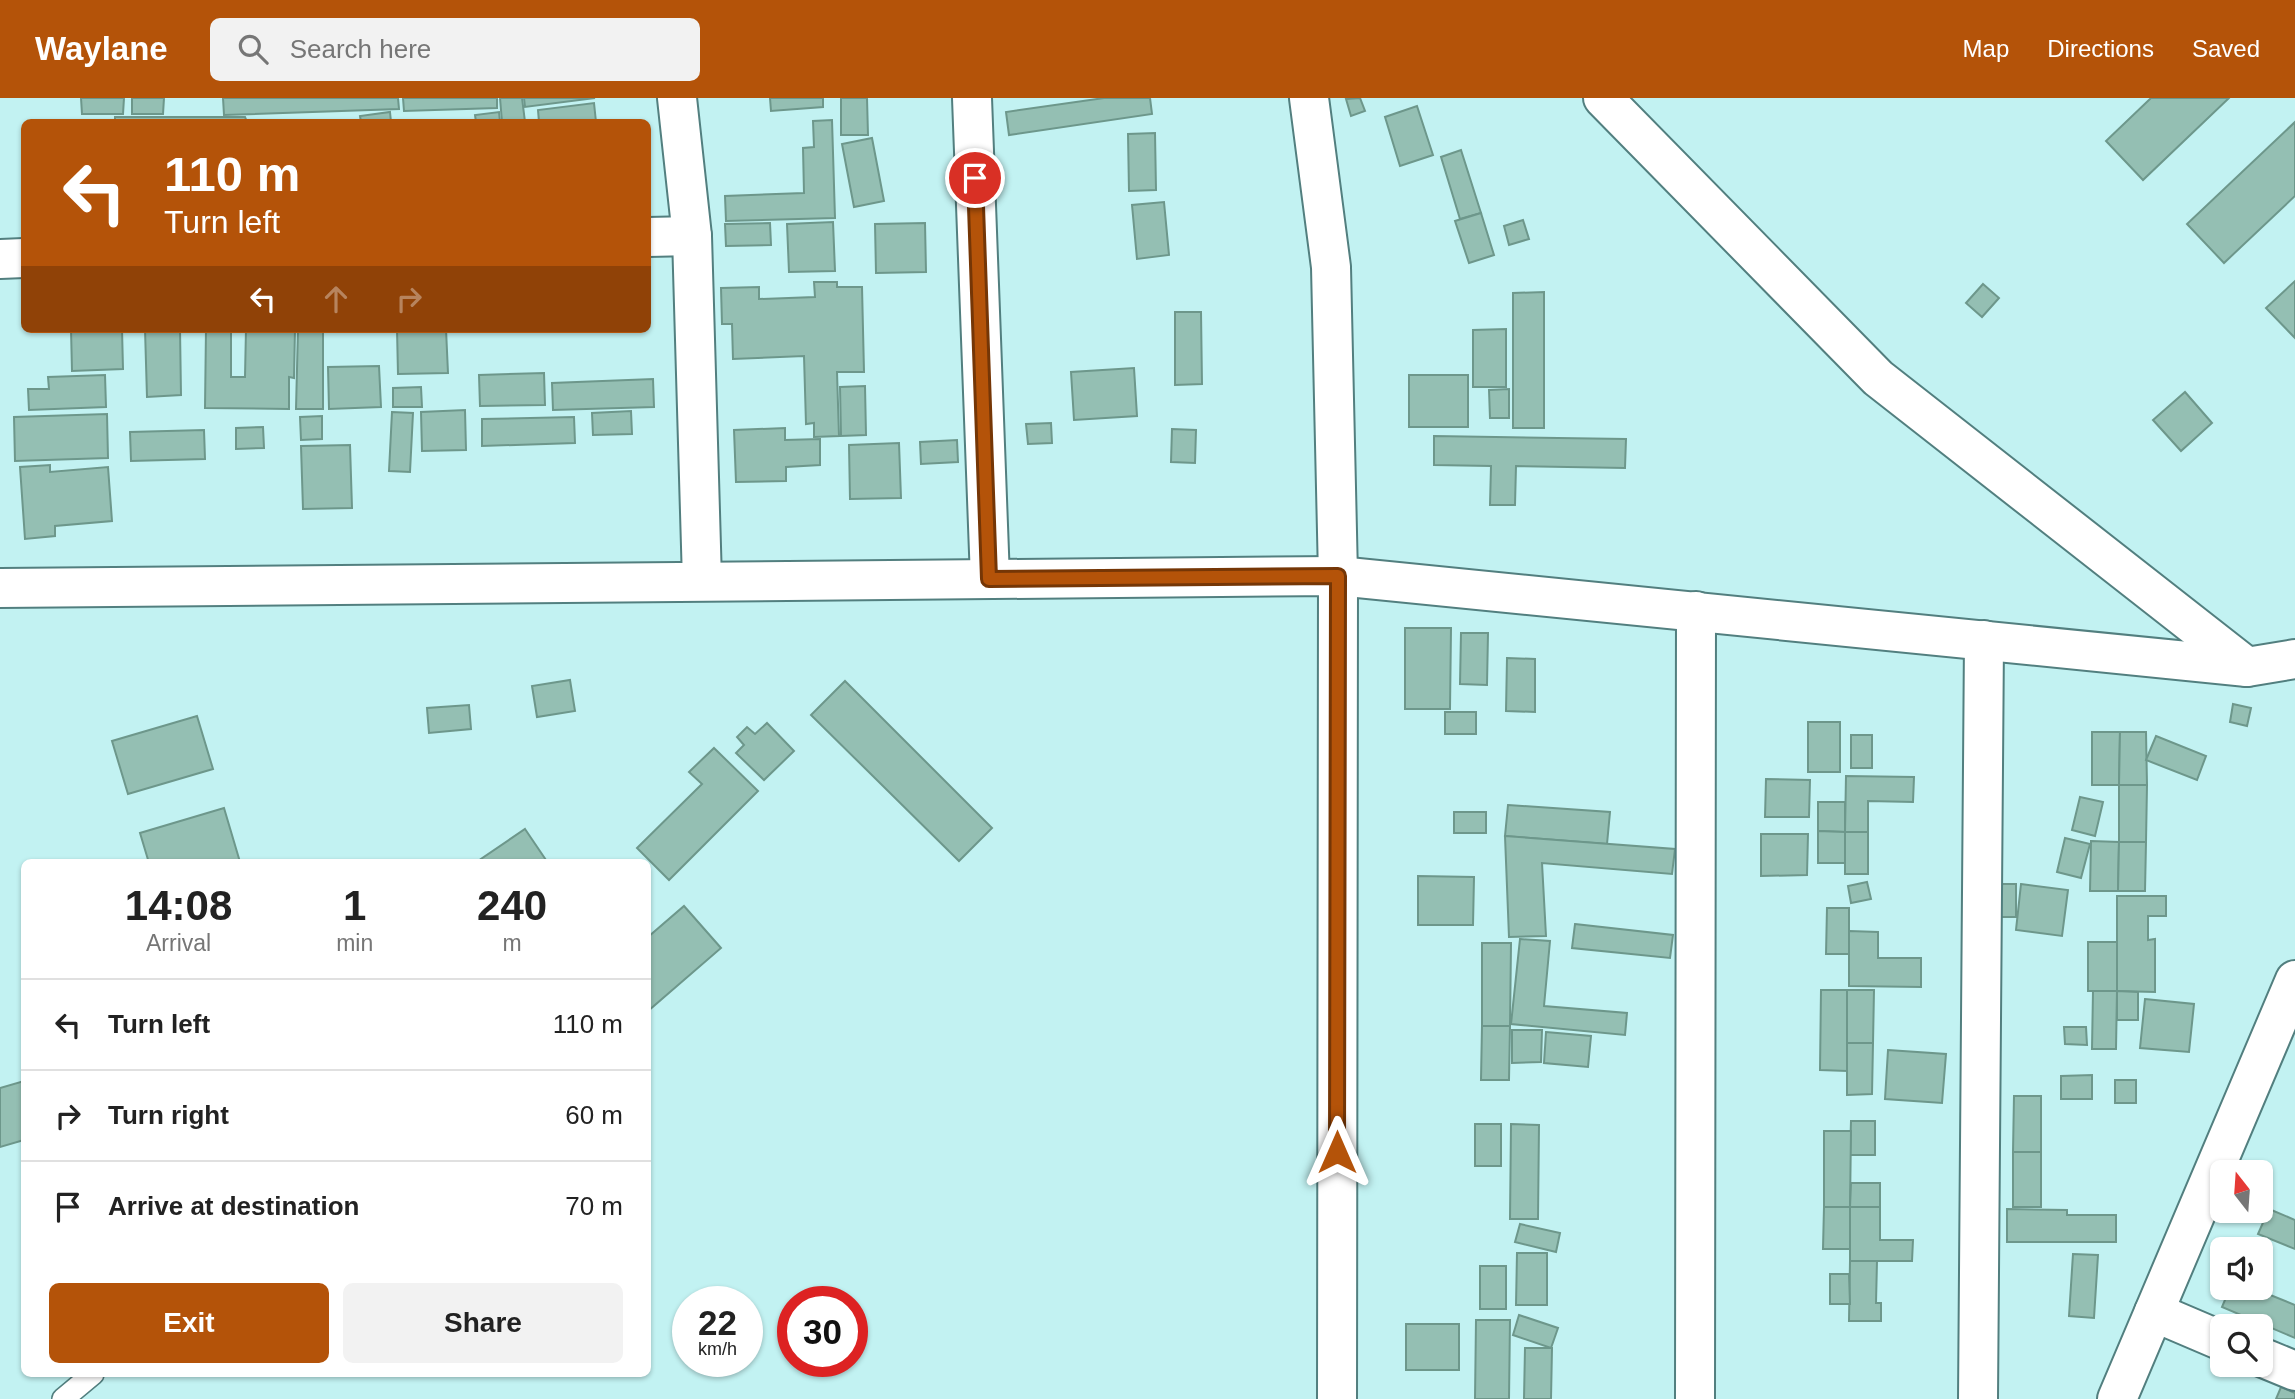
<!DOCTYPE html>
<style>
body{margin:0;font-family:Helvetica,sans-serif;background:#f2f2f2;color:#222;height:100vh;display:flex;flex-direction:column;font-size:26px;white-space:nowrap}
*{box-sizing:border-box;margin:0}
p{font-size:23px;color:#767676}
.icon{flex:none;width:38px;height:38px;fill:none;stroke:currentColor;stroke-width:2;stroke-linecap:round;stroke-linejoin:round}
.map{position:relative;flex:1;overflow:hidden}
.sheet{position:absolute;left:21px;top:761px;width:630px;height:518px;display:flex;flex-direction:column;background:#fff;border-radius:10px;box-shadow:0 2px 5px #0004}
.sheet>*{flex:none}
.guide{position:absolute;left:21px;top:21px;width:630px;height:214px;border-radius:10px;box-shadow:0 2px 5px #0004;background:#b45309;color:#fff;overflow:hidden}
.needle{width:46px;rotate:343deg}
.buttons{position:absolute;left:2210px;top:1062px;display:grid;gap:14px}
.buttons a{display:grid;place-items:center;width:63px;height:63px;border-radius:10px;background:#fff;box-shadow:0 2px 5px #0004;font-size:35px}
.speed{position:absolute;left:672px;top:1188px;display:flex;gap:14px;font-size:35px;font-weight:700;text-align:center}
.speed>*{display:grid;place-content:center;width:91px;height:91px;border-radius:50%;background:#fff;box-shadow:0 2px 5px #0004;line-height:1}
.speed small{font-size:18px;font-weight:400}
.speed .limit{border:10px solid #d22;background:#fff;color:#111}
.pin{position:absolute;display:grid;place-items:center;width:60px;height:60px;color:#fff;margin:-30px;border:4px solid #fff;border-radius:50%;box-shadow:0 2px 7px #0007}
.me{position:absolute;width:77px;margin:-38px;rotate:0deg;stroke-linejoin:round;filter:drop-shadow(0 0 5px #0008)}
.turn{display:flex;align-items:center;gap:24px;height:147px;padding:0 28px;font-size:32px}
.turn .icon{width:91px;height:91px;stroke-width:2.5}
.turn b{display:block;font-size:49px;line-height:60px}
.lanes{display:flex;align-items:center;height:66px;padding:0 28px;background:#0003;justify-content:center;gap:35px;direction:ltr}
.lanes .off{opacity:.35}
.eta{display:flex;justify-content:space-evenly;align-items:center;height:119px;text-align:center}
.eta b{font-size:42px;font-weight:800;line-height:49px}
.primary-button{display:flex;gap:14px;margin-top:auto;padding:14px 28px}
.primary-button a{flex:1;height:80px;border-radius:10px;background:#b45309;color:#fff;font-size:28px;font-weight:800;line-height:80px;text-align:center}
.primary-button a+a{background:#f2f2f2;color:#222}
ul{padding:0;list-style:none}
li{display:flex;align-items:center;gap:21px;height:91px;padding:0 28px;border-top:2px solid #e0e0e0}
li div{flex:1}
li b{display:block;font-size:26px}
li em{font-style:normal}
header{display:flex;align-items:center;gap:42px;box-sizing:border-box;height:98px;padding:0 35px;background:#b45309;color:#fff}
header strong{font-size:33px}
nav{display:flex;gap:38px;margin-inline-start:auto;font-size:24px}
.search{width:490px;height:63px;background:#f2f2f2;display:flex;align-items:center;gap:18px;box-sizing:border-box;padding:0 24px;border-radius:10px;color:#767676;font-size:26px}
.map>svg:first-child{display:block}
.building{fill:#94bfb3;stroke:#6d978b;stroke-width:2}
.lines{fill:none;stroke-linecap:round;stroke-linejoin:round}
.service-casing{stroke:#527f7f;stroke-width:24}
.minor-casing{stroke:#527f7f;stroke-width:42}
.service{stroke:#fff;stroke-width:21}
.minor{stroke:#fff;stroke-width:38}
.route-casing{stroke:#753606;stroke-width:18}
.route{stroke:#b45309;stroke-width:12}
</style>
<header>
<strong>Waylane</strong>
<div class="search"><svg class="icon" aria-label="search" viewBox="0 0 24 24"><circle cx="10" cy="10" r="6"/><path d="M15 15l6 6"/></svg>Search here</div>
<nav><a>Map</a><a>Directions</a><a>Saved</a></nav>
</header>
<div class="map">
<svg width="2295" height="1301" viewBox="0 0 2295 1301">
<rect width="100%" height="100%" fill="#c2f2f2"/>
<g class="building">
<path d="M81 0H124L123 16H82Z"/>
<path d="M132 0H164L163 16H132Z"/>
<path d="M223 0H398L399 11 224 17Z"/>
<path d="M403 0H497V10L404 13Z"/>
<path d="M500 0H522L525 24H502Z"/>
<path d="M524 0H595L525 9Z"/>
<path d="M770 0H823V9L771 13Z"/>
<path d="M841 0H867L868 37H841Z"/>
<path d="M1104 0H1150L1152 16 1009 37 1006 14Z"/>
<path d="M1360 0 1365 13 1351 18 1346 1Z"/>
<path d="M2151 0H2229L2143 82 2106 43Z"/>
<path d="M594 5 596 24H539L538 12Z"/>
<path d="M1417 8 1433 57 1400 68 1385 19Z"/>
<path d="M390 14 391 24H361L360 18Z"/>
<path d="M499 14 500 24H476L475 17Z"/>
<path d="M115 19H245L247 24H115Z"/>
<path d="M832 22 835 120 726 123 725 98 804 95 803 50 814 49 813 23Z"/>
<path d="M2295 24V98L2224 165 2187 126Z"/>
<path d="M1155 35 1156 92 1129 93 1128 36Z"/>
<path d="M872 40 884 103 854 109 842 46Z"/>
<path d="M1461 52 1481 115 1460 121 1441 59Z"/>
<path d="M1164 104 1169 157 1137 161 1132 107Z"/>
<path d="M1481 115 1494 157 1469 165 1455 123Z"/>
<path d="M1523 122 1529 141 1509 147 1504 128Z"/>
<path d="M833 124 835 173 789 174 787 126Z"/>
<path d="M770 125 771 147 726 148 725 126Z"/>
<path d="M925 125 926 174 876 175 875 126Z"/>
<path d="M2295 183V240L2266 210Z"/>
<path d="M814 184H837V189H862L864 274H837L839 338 814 339V325L806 326 804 258 733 261 732 226H722L721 190 759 189V201L815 199Z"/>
<path d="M1983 186 1999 200 1982 219 1966 205Z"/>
<path d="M1544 194V330H1513V195Z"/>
<path d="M1175 214H1201L1202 286 1175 287Z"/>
<path d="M71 231H122L123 271 72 273Z"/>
<path d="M145 231H180L181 297 147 299Z"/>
<path d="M206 231H231V279H245L246 231H295L294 280 289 279V311L205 310Z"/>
<path d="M298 231H323V311H296Z"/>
<path d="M397 231H446L448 275 398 276Z"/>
<path d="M1506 231V289H1473V232Z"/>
<path d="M379 268 381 309 329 311 328 269Z"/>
<path d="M1134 270 1137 318 1074 322 1071 274Z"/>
<path d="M544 275 545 307 480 308 479 277Z"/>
<path d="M105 277 106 309 29 312 28 291H49L48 279Z"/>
<rect x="1409" y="277" width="59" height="52"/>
<path d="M653 281 654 309 553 312 552 285Z"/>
<path d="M865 288 866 337 841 338 840 289Z"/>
<path d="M421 289 422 309H393V290Z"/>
<path d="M1509 291V320H1490L1489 292Z"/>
<path d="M2185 294 2212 325 2181 353 2153 322Z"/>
<path d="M465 312 466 352 422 353 421 314Z"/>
<path d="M631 313 632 336 593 337 592 315Z"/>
<path d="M392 314 413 315 410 374 389 373Z"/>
<path d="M107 316 108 360 15 363 14 319Z"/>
<path d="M322 318V341L301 342 300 319Z"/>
<path d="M574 319 575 345 482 348V321Z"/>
<path d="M1051 325 1052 345 1028 346 1026 326Z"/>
<path d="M263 329 264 350 236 351V330Z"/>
<path d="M785 330V342L820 341V367L786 369V383L736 384 734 332Z"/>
<path d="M1172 331 1196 332 1195 365 1171 364Z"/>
<path d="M204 332 205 361 131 363 130 334Z"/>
<path d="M1434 338 1626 341 1625 370 1516 368 1515 407H1490L1491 368 1434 367Z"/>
<path d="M957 342 958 364 921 366 920 344Z"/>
<path d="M899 345 901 400 850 401 849 347Z"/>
<path d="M350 347 352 410 303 411 301 348Z"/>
<path d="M50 367V374L108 369 112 423 55 428V438L25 441 20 369Z"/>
<path d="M1405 530H1451L1450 611H1405Z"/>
<path d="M1461 535H1488L1487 587 1460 586Z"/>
<path d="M1507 560 1535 561V614L1506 613Z"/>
<path d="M570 582 575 613 537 619 532 588Z"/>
<path d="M845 583 992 730 959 763 811 617Z"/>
<path d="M2233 606 2251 610 2247 628 2230 624Z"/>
<path d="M469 607 471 631 429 635 427 610Z"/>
<rect x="1445" y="614" width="31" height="22"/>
<path d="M197 618 213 671 128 696 112 643Z"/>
<rect x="1808" y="624" width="32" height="50"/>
<path d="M767 625 794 653 764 682 736 655 744 647 737 639 747 629 755 636Z"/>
<path d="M2092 634H2120L2119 687H2092Z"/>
<path d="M2120 634H2146L2147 687H2119Z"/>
<rect x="1851" y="637" width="21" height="33"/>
<path d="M2156 638 2206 658 2197 682 2146 662Z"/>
<path d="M714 650 758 693 669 782 637 750 702 686 689 674Z"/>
<path d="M1846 678 1914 679 1913 704 1868 703V734H1845Z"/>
<path d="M1766 681 1810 682 1809 719H1765Z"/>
<path d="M2119 687H2147L2146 744H2119Z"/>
<path d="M2080 699 2103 704 2095 738 2072 732Z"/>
<path d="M1818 704H1845V734L1818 733Z"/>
<path d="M1508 707 1610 714 1607 746 1505 738Z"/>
<path d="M224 710 240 764 149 765 140 735Z"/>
<rect x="1454" y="714" width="32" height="21"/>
<path d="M525 731 548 765H475Z"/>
<path d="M1818 733 1845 734V765H1818Z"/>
<rect x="1845" y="734" width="23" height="42"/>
<path d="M1761 736H1808L1807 777 1761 778Z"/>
<path d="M1505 738 1675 751 1672 776 1542 765 1546 838 1509 839Z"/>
<path d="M2065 740 2090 746 2081 780 2057 774Z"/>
<path d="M2091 743 2119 744 2118 793H2090Z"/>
<path d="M2119 744H2146L2145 793H2118Z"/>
<path d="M1418 778 1474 779 1473 827H1418Z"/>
<path d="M1867 784 1871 801 1851 805 1848 788Z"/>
<path d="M2000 786H2016V819H1999Z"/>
<path d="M2021 786 2068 792 2062 838 2016 832Z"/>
<path d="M2117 798H2166V818H2148V842L2155 841V894L2117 893Z"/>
<path d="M684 808 721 850 648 913V839Z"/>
<path d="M1827 810H1849V856H1826Z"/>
<path d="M1575 826 1673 837 1670 860 1572 850Z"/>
<path d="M1849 833 1878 834V860H1921V889L1849 888Z"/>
<path d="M1520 841 1550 843 1544 908 1627 915 1625 937 1511 926Z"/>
<rect x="2088" y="844" width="29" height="49"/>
<path d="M1482 845H1511L1510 928H1482Z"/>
<path d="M1821 892H1847V973L1820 972Z"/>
<path d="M1847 892H1874L1873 945H1847Z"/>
<path d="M2093 893H2117L2116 951H2092Z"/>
<path d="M2117 893 2138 894V922H2117Z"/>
<path d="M2145 901 2194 906 2189 954 2140 950Z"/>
<path d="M1482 928H1510L1509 982H1481Z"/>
<path d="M2064 929H2086L2087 947 2065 946Z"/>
<path d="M1512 932H1542L1541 964 1512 965Z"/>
<path d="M1546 934 1591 938 1588 969 1544 965Z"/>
<path d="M1847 945H1873L1872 996 1847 997Z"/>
<path d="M1888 952 1946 956 1942 1005 1885 1001Z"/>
<path d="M2092 977V1001H2061V978Z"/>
<rect x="2115" y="982" width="21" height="23"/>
<path d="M24 983V1042L0 1049V990Z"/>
<path d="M2014 998H2041V1054H2013Z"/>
<path d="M1851 1023H1875V1057H1850Z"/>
<rect x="1475" y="1026" width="26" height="42"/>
<path d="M1511 1026 1539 1027 1538 1121H1510Z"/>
<path d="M1824 1033H1851L1850 1109H1824Z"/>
<rect x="2013" y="1054" width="28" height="55"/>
<path d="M1851 1085H1880V1109H1850Z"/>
<path d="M1824 1109H1850V1151H1823Z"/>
<path d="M1850 1109H1880V1142H1913L1912 1163H1850Z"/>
<path d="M2007 1111 2067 1112V1117H2116V1144H2007Z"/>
<path d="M2269 1111 2295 1122V1151L2258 1136Z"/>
<path d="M1520 1126 1560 1135 1556 1154 1515 1144Z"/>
<path d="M1517 1155H1547V1207H1516Z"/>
<path d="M2073 1156 2098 1157 2094 1220 2069 1218Z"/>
<path d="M1850 1163H1877L1876 1205H1881V1223H1849Z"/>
<rect x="1480" y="1168" width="26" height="43"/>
<path d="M1830 1176H1849L1850 1206H1830Z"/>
<path d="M2230 1190H2253L2295 1207V1240L2222 1209Z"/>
<path d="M1519 1217 1558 1230 1551 1250 1513 1237Z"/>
<path d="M1476 1222H1510L1509 1301H1475Z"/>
<rect x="1406" y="1226" width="53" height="46"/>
<path d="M1525 1250H1552L1551 1301H1524Z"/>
<path d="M2281 1289 2295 1295V1301H2276Z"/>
</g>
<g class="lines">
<g class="service-casing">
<path id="service" d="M63 1301 93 1276"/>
</g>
<g class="minor-casing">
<g id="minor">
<path d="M677 0 692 138 702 483"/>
<path d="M972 0 990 481"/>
<path d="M1309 0 1331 169 1338 478 1337 1301"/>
<path d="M1603 0 1878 280 2247 569"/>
<path d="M648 139 692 138"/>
<path d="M0 161 24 160"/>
<path d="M0 490 1338 478 2247 569 2295 561"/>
<path d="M2154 1214 2222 1243"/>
<path d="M2261 1259 2295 1273"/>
<path d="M1695 1301 1696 513"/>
<path d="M1978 1301 1984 542"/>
<path d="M2117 1301 2295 882"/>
</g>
</g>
<use href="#service" class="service"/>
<use href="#minor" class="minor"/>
</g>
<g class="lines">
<g class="route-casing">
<path id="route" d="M975 80 989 481 1338 478 1337 1054"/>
</g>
<use href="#route" class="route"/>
</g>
</svg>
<div class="buttons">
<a><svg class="needle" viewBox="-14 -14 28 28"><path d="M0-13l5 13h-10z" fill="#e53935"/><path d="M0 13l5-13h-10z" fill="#767676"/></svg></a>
<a><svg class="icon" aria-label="sound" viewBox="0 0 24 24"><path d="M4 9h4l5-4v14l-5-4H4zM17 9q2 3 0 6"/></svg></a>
<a><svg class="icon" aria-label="search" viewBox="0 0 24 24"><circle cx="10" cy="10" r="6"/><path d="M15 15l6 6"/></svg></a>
</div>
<div class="speed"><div>22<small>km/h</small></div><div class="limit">30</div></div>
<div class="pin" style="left:975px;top:80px;background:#d93025"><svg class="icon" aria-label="arrive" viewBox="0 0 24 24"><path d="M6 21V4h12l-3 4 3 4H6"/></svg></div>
<svg class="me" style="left:1337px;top:1054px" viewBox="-20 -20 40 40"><path d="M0-17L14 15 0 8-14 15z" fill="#b45309" stroke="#fff" stroke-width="4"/></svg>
<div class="guide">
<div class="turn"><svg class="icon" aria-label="left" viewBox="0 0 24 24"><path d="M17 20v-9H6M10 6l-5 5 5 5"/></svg><div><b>110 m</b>Turn left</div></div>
<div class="lanes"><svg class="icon" aria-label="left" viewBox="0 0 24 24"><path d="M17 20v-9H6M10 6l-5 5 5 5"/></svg><svg class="icon off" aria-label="ahead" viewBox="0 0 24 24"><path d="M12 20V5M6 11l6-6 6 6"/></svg><svg class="icon off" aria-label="right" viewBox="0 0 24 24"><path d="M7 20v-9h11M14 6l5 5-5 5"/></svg></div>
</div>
<section class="sheet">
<div class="eta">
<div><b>14:08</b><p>Arrival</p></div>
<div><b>1</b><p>min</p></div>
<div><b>240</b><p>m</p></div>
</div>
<ul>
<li><svg class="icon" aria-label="left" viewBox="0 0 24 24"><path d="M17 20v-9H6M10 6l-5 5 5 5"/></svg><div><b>Turn left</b></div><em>110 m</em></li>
<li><svg class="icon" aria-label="right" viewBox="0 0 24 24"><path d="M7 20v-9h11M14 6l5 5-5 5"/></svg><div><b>Turn right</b></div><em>60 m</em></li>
<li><svg class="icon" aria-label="arrive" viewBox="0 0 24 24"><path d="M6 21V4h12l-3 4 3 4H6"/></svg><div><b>Arrive at destination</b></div><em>70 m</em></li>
</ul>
<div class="primary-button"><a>Exit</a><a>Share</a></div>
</section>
</div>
